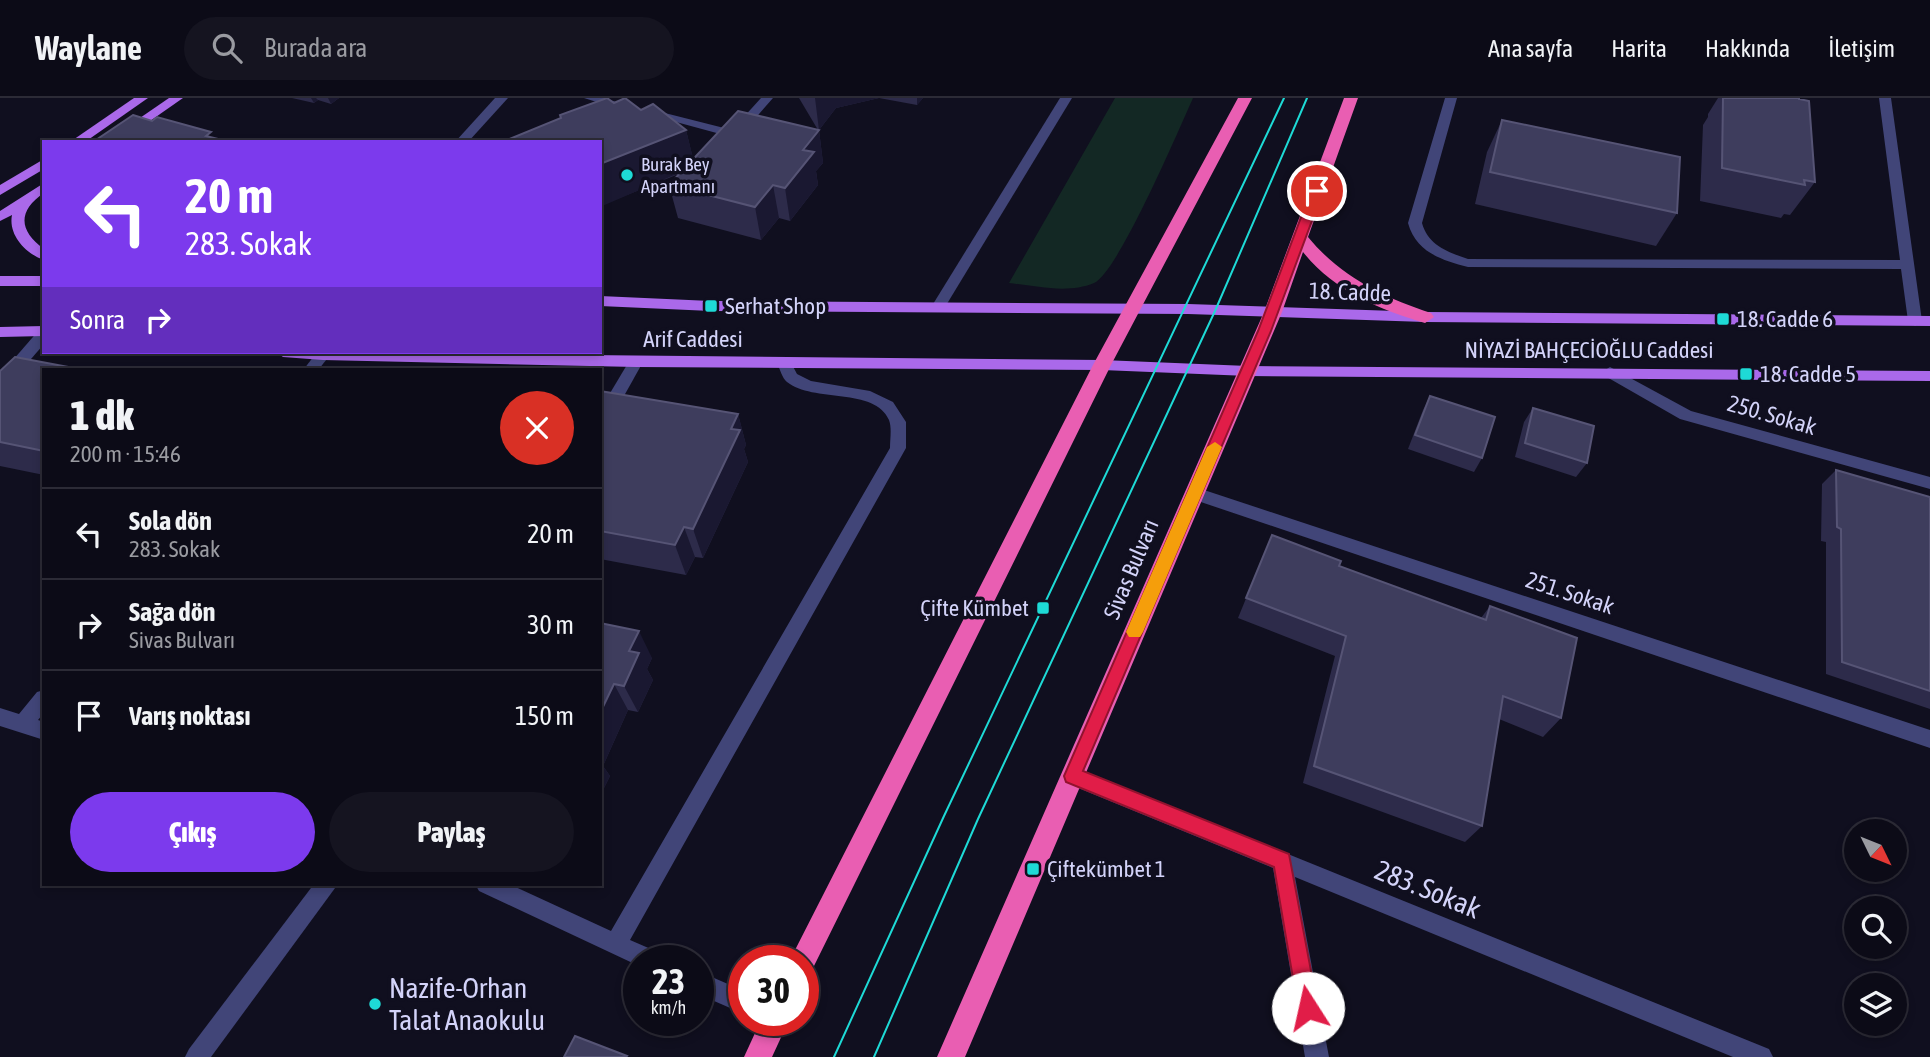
<!DOCTYPE html>
<html lang="tr">
<meta charset="utf-8">
<style>
body{margin:0;font-family:"Asap Condensed",sans-serif;background:#151420;color:#f1f3f6;height:100vh;display:flex;flex-direction:column;font-size:26px;white-space:nowrap}
*{box-sizing:border-box;margin:0}
p{font-size:23px;color:#9a9ba1}
.icon{flex:none;width:38px;height:38px;fill:none;stroke:currentColor;stroke-width:2;stroke-linecap:round;stroke-linejoin:round}
.map{position:relative;flex:1;overflow:hidden}
.panel{position:absolute;left:42px;top:270px;width:560px;height:518px;display:flex;flex-direction:column;background:#0c0b17;border-radius:0px;box-shadow:0 4px 10px #0003,0 0 0 2px #2c2b36}
.panel>*{flex:none}
.hud{position:absolute;left:42px;top:42px;width:560px;height:214px;border-radius:0px;box-shadow:0 4px 10px #0003,0 0 0 2px #2c2b36;background:#7c3aed;color:#fff;overflow:hidden}
.needle{width:46px;rotate:133deg}
.buttons{position:absolute;left:1844px;top:721px;display:grid;gap:14px}
.buttons a{display:grid;place-items:center;width:63px;height:63px;border-radius:50%;background:#0c0b17;box-shadow:0 4px 10px #0003,0 0 0 2px #2c2b36;font-size:35px}
.speed{position:absolute;left:623px;top:847px;display:flex;gap:14px;font-size:35px;font-weight:700;text-align:center}
.speed>*{display:grid;place-content:center;width:91px;height:91px;border-radius:50%;background:#0c0b17;box-shadow:0 4px 10px #0003,0 0 0 2px #2c2b36;line-height:1}
.speed small{font-size:18px;font-weight:400}
.speed .limit{border:10px solid #d22;background:#fff;color:#111}
.pin{position:absolute;display:grid;place-items:center;width:60px;height:60px;color:#fff;margin:-30px;border:4px solid #fff;border-radius:50%;box-shadow:0 2px 7px #0007}
.me{position:absolute;width:77px;margin:-38px;rotate:350deg;stroke-linejoin:round;filter:drop-shadow(0 0 5px #0008)}
.turn{display:flex;align-items:center;gap:24px;height:147px;padding:0 28px;font-size:32px}
.turn .icon{width:91px;height:91px;stroke-width:2.5}
.turn b{display:block;font-size:49px;line-height:60px}
.then{display:flex;align-items:center;height:66px;padding:0 28px;background:#0003;gap:14px;font-size:26px}
.round{display:grid;place-items:center;flex:none;width:74px;height:74px;border-radius:37px;background:#151420}
.summary{display:flex;align-items:center;justify-content:space-between;height:119px;padding:0 28px}
h1{font-size:42px;font-weight:800;line-height:52px}
.cta{display:flex;gap:14px;margin-top:auto;padding:14px 28px}
.cta a{flex:1;height:80px;border-radius:42px;background:#7c3aed;color:#fff;font-size:28px;font-weight:800;line-height:80px;text-align:center}
.cta a+a{background:#151420;color:#f1f3f6}
ul{padding:0;list-style:none}
li{display:flex;align-items:center;gap:21px;height:91px;padding:0 28px;border-top:2px solid #2c2b36}
li div{flex:1}
li b{display:block;font-size:26px}
li em{font-style:normal}
header{display:flex;align-items:center;gap:42px;box-sizing:border-box;height:98px;padding:0 35px;background:#0c0b17;border-bottom:2px solid #2c2b36}
header strong{font-size:33px}
nav{display:flex;gap:38px;margin-inline-start:auto;font-size:24px}
.search{width:490px;height:63px;background:#151420;display:flex;align-items:center;gap:18px;box-sizing:border-box;padding:0 24px;border-radius:38px;color:#9a9ba1;font-size:26px}
.map>svg:first-child{display:block}
.green{fill:#132824}
.lines{fill:none;stroke-linecap:round;stroke-linejoin:round}
.minor{fill:#414578;fill-rule:evenodd}
.major{fill:#aa69ea;fill-rule:evenodd}
.highway{fill:#e95eb2;fill-rule:evenodd}
.tram{stroke:#1edad6;stroke-width:2}
.wall{fill:#2d2b4a}
.shaded-wall{fill:#1a1831}
.building{fill:#3e3d5d;stroke:#565475;stroke-width:2}
.route{fill:#e11d48;stroke:#92132f;stroke-width:2}
.slow{fill:#f59e0b}
.poi-dot{fill:#1edad6;stroke:#100f1f;stroke-width:2.5}
.labels{text-anchor:middle;stroke-width:7;stroke-linejoin:round;paint-order:stroke}
.far-poi-label{font-size:19px;fill:#d3d3f9;stroke:#100f1f;text-anchor:start}
.street-label{font-size:23px;fill:#d3d3f9;stroke:#100f1f}
.poi-label{font-size:23px;fill:#d3d3f9;stroke:#100f1f;text-anchor:start}
.near-street-label{font-size:28px;fill:#d3d3f9;stroke:#100f1f}
.near-poi-label{font-size:28px;fill:#d3d3f9;stroke:#100f1f;text-anchor:start}
</style>
<header>
<strong>Waylane</strong>
<div class="search"><svg class="icon" aria-label="search" viewBox="0 0 24 24"><circle cx="10" cy="10" r="6"/><path d="M15 15l6 6"/></svg>Burada ara</div>
<nav><a>Ana sayfa</a><a>Harita</a><a>Hakkında</a><a>İletişim</a></nav>
</header>
<div class="map">
<svg width="1930" height="959" viewBox="0 0 1930 959">
<rect width="100%" height="100%" fill="#100f1f"/>
<path class="green" d="M1115 0H1193C1179 31 1118 175 1094 185 1068 196 1036 188 1009 185Z"/>
<g class="lines">
<g class="minor">
<path d="M495 0H508L468 44H455Z"/>
<path d="M584 0H604L628 8 622 12Z"/>
<path d="M761 0H773L739 39 735 40 643 15 649 11 732 32Z"/>
<path d="M1060 0H1072L942 214H932L930 211Z"/>
<path d="M1445 0H1457L1422 125C1428 147 1447 154 1468 161L1900 162 1879 0H1891L1922 223 1915 228 1908 223 1901 171 1468 169C1441 162 1416 154 1408 125Z"/>
<path d="M44 231V246L5 291 0 292V277L39 232Z"/>
<path d="M317 254H329L330 257 319 271H304Z"/>
<path d="M636 259 643 264 606 330 600 332V312L631 260Z"/>
<path d="M784 260 789 261 797 276 811 283 870 293 893 304 906 324V350L630 842 660 855 663 863H639V868L479 793 475 786H509L611 833 890 350C890 341 892 330 889 322 875 289 813 305 787 284 782 280 780 271 777 265Z"/>
<path d="M1610 269 1691 313 1930 379V391L1680 321 1605 278 1602 274Z"/>
<path d="M1195 389 1930 632V650L1189 400 1187 395Z"/>
<path d="M44 592V615L38 622 44 624V642L0 628V610L19 616 37 594Z"/>
<path d="M1073 669 1769 951 1773 959H1733L1295 779 1329 959H1305L1273 770 1066 685 1063 678 1066 671Z"/>
<path d="M314 786H338L211 959H185L189 951Z"/>
<path d="M698 873 744 893V916L698 896Z"/>
</g>
<g class="major">
<path d="M134 0H148L85 44H70Z"/>
<path d="M169 0H183L120 44H105Z"/>
<path d="M44 61V71L0 97V87Z"/>
<path d="M44 85V95C17 113 19 133 44 151V162C26 156 8 137 12 117L0 123V113Z"/>
<rect x="0" y="178" width="44" height="10"/>
<path d="M600 198 711 203 1188 206 1425 214 1930 218V228L1425 224 1188 216 711 213 600 208Z"/>
<path d="M44 228V238L0 239V229Z"/>
<path d="M276 254 1102 262 1248 268 1930 273V283L1248 278 1102 272 636 269 323 262 283 259Z"/>
</g>
<g class="highway">
<path d="M1238 0H1252L1111 267 812 872 803 876V863H790L794 854 1093 267Z"/>
<path d="M1344 0H1358L1308 139C1341 179 1383 199 1431 215L1434 219 1425 225C1380 212 1333 192 1303 154L1282 214 965 959H937L1264 214Z"/>
<path d="M761 922H789L772 959H744Z"/>
</g>
<g class="tram">
<path d="M834 959 944 718 1284 0"/>
<path d="M874 959 978 721 1215 213 1307 0"/>
</g>
</g>
<g class="wall">
<path d="M292 0H339L331 6 318 2 314 5Z"/>
<path d="M799 0H923L917 7 879 0 836 10 819 32 823 65 816 73 818 87 790 123 779 120 761 142 678 120 669 87 681 75 617 101 614 5 641 12 686 32 693 61 818 32Z"/>
<path d="M1718 0H1799L1815 84 1790 117 1784 116 1781 120 1700 103 1703 27 1708 19V16Z"/>
<path d="M1502 22 1677 115 1656 148 1475 106 1487 54Z"/>
<path d="M44 271V377L0 368V273Z"/>
<path d="M600 293 738 316 746 347 744 351 748 364 703 460 695 459 686 477 600 461Z"/>
<path d="M1430 298 1482 360 1474 374 1408 351 1423 312Z"/>
<path d="M1533 310 1587 365 1576 379 1515 359 1524 324Z"/>
<path d="M1836 372 1930 399V611L1826 576V444L1821 443 1822 386Z"/>
<path d="M1272 437 1339 468 1481 520 1490 508 1561 620 1543 639 1499 621 1482 728 1465 744 1303 685 1335 558 1238 520Z"/>
<path d="M600 525 652 560 647 571 653 582 638 614 628 612 603 668 610 678 600 698Z"/>
</g>
<g class="shaded-wall">
<path d="M311 0H316L318 2 314 5Z"/>
<path d="M328 0H339L331 6Z"/>
<path d="M815 0H879L836 10 819 32 823 65 816 73 818 87 790 123 785 90 803 52 819 32Z"/>
<path d="M917 0H923L917 7Z"/>
<path d="M686 32 695 68 600 109V66Z"/>
<path d="M773 87 779 120 761 142 755 109Z"/>
<path d="M738 316 746 347 744 351 748 364 703 460 693 431 731 331Z"/>
<path d="M684 429 695 459 686 477 675 447Z"/>
<path d="M639 533 652 560 647 571 653 582 638 614 624 588 629 553Z"/>
<path d="M614 586 628 612 603 668 610 678 600 698V615Z"/>
</g>
<g class="building">
<path d="M607 0 614 5 625 0 641 12 653 6 686 32 600 66V44H502L561 20 560 17Z"/>
<path d="M1723 0H1799V1L1809 3 1815 84 1804 82 1805 87 1722 70Z"/>
<path d="M738 13 819 32 803 52 814 54 785 90 773 87 755 109 669 87Z"/>
<path d="M133 17 152 23 157 19 211 34 206 38 226 43 93 44Z"/>
<path d="M1502 22 1680 59 1677 115 1490 74Z"/>
<path d="M15 259 79 271H44V353L0 344V273Z"/>
<path d="M600 293 738 316 731 331 740 332 693 431 684 429 675 447 600 433Z"/>
<path d="M1430 298 1495 319 1482 360 1415 337Z"/>
<path d="M1533 310 1594 328 1587 365 1525 345Z"/>
<path d="M1836 372 1930 399V593L1842 564 1841 431 1837 429Z"/>
<path d="M1272 437 1341 463 1339 468 1486 522 1490 508 1577 540 1561 620 1503 598 1482 728 1314 668 1346 538 1246 500Z"/>
<path d="M600 525 639 533 629 553 639 555 624 588 614 586 600 615Z"/>
<path d="M575 938 627 958 626 959H564Z"/>
</g>
<path class="route" d="M1317 90 1323 93 1271 233 1083 673 1289 756 1318 910 1315 917 1308 920 1301 917 1298 910 1274 769 1066 684 1064 678 1258 233 1311 93Z"/>
<path class="slow" d="M1215 344 1222 349 1143 534 1140 539H1129L1126 534 1207 349Z"/>
<g class="poi-dot">
<circle cx="627" cy="77" r="7"/>
<rect x="704" y="201" width="14" height="14" rx="3.5"/>
<rect x="1716" y="214" width="14" height="14" rx="3.5"/>
<rect x="1739" y="269" width="14" height="14" rx="3.5"/>
<rect x="1036" y="503" width="14" height="14" rx="3.5"/>
<rect x="1026" y="764" width="14" height="14" rx="3.5"/>
<circle cx="375" cy="906" r="7"/>
</g>
<g class="labels">
<g class="far-poi-label">
<text x="641" y="73">Burak Bey<tspan x="641" dy="22">Apartmanı</tspan></text>
</g>
<g class="street-label">
<text transform="translate(1350 194) rotate(2)" y="8">18. Cadde</text>
<text x="693" y="249">Arif Caddesi</text>
<text x="1589" y="260">NİYAZİ BAHÇECİOĞLU Caddesi</text>
<text transform="translate(1772 317) rotate(16)" y="8">250. Sokak</text>
<text transform="translate(1131 471) rotate(-67)" y="8">Sivas Bulvarı</text>
<text transform="translate(1570 495) rotate(18)" y="8">251. Sokak</text>
</g>
<g class="poi-label">
<text x="725" y="216">Serhat Shop</text>
<text x="1737" y="229">18. Cadde 6</text>
<text x="1760" y="284">18. Cadde 5</text>
<text x="1029" y="518" text-anchor="end">Çifte Kümbet</text>
<text x="1047" y="779">Çiftekümbet 1</text>
</g>
<g class="near-street-label">
<text transform="translate(1428 791) rotate(22)" y="10">283. Sokak</text>
</g>
<g class="near-poi-label">
<text x="389" y="900">Nazife-Orhan<tspan x="389" dy="32">Talat Anaokulu</tspan></text>
</g>
</g>
</svg>
<div class="buttons">
<a><svg class="needle" viewBox="-14 -14 28 28"><path d="M0-13l5 13h-10z" fill="#e53935"/><path d="M0 13l5-13h-10z" fill="#9a9ba1"/></svg></a>
<a><svg class="icon" aria-label="search" viewBox="0 0 24 24"><circle cx="10" cy="10" r="6"/><path d="M15 15l6 6"/></svg></a>
<a><svg class="icon" aria-label="layers" viewBox="0 0 24 24"><path d="M12 4l9 5-9 5-9-5zM3 14l9 5 9-5"/></svg></a>
</div>
<div class="speed"><div>23<small>km/h</small></div><div class="limit">30</div></div>
<div class="pin" style="left:1317px;top:93px;background:#d93025"><svg class="icon" aria-label="arrive" viewBox="0 0 24 24"><path d="M6 21V4h12l-3 4 3 4H6"/></svg></div>
<svg class="me" style="left:1308px;top:910px" viewBox="-20 -20 40 40"><circle r="19" fill="#fff"/><path d="M0-13L10 11 0 6-10 11z" fill="#e11d48"/></svg>
<div class="hud">
<div class="turn"><svg class="icon" aria-label="left" viewBox="0 0 24 24"><path d="M17 20v-9H6M10 6l-5 5 5 5"/></svg><div><b>20 m</b>283. Sokak</div></div>
<div class="then">Sonra<svg class="icon" aria-label="right" viewBox="0 0 24 24"><path d="M7 20v-9h11M14 6l5 5-5 5"/></svg></div>
</div>
<section class="panel">
<div class="summary"><div><h1>1 dk</h1><p>200 m · 15:46</p></div><a class="round" style="background:#d93025;color:#fff"><svg class="icon" aria-label="close" viewBox="0 0 24 24"><path d="M6 6l12 12M18 6L6 18"/></svg></a></div>
<ul>
<li><svg class="icon" aria-label="left" viewBox="0 0 24 24"><path d="M17 20v-9H6M10 6l-5 5 5 5"/></svg><div><b>Sola dön</b><p>283. Sokak</p></div><em>20 m</em></li>
<li><svg class="icon" aria-label="right" viewBox="0 0 24 24"><path d="M7 20v-9h11M14 6l5 5-5 5"/></svg><div><b>Sağa dön</b><p>Sivas Bulvarı</p></div><em>30 m</em></li>
<li><svg class="icon" aria-label="arrive" viewBox="0 0 24 24"><path d="M6 21V4h12l-3 4 3 4H6"/></svg><div><b>Varış noktası</b></div><em>150 m</em></li>
</ul>
<div class="cta"><a>Çıkış</a><a>Paylaş</a></div>
</section>
</div>
